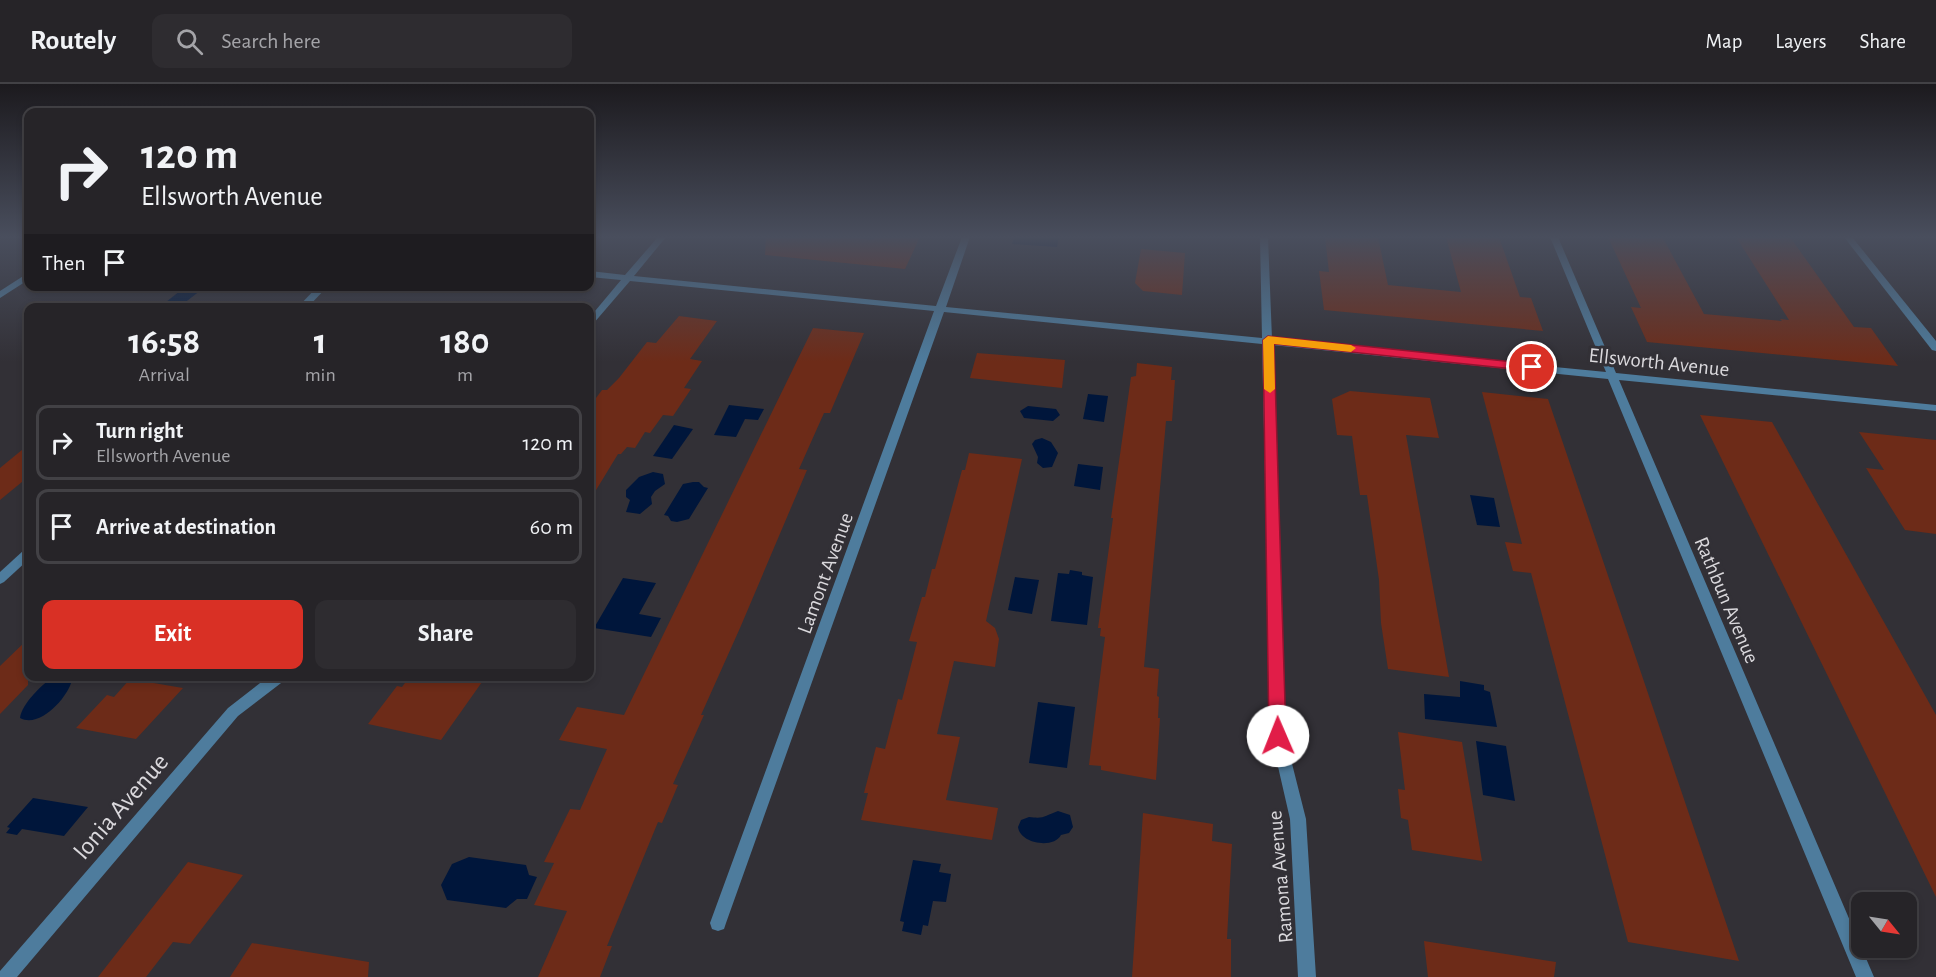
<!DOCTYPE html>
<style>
body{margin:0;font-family:"Alegreya Sans",sans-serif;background:#2e2c30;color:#f1f3f6;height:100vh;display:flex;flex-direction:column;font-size:22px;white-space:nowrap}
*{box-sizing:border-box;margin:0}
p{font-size:20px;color:#a4a4a8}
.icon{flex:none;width:33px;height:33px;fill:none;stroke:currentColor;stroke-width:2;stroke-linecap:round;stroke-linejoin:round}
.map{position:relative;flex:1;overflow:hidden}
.details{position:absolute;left:24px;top:219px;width:570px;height:378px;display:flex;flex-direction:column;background:#262428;border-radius:12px;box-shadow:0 3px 9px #0003,0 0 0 2px #424145}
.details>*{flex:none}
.hud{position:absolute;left:24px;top:24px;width:570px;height:183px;border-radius:12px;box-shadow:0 3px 9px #0003,0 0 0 2px #424145;background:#262428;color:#f1f3f6;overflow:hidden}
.needle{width:39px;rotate:120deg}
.controls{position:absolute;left:1851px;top:808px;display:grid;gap:12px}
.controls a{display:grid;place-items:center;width:66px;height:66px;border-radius:12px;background:#262428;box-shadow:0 3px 9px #0003,0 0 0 2px #424145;font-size:30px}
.pin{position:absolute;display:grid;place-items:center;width:51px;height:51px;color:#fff;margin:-26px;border:3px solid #fff;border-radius:50%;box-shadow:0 2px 6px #0007}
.me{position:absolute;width:66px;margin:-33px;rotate:359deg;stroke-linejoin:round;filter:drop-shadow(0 0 4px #0008)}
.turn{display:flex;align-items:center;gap:21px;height:126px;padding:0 18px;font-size:27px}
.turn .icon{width:78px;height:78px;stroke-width:2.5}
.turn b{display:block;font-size:42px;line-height:51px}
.then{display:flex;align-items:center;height:57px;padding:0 18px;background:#0003;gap:12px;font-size:22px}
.eta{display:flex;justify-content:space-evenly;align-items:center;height:102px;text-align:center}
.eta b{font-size:36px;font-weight:600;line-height:42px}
.cta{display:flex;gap:12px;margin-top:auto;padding:12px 18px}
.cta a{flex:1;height:69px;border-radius:12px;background:#d93025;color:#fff;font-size:24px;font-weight:600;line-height:69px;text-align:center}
.cta a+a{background:#2e2c30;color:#f1f3f6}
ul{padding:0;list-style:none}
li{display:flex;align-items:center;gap:18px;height:75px;margin:0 12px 9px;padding:0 6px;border:3px solid #424145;border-radius:12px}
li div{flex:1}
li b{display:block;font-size:22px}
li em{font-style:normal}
header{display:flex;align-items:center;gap:36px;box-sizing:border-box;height:84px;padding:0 30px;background:#262428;border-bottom:2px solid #424145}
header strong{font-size:28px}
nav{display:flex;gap:33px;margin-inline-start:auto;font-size:21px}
.search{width:420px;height:54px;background:#2e2c30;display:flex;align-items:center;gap:15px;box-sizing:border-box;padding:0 21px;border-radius:12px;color:#a4a4a8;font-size:22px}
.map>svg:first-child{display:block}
.water{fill:#00163b}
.building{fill:#6d2b18}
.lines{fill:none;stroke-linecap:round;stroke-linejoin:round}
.street{fill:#4e7c9d;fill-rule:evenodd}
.route{fill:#e11d48;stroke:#92132f;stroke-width:1.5}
.slow{fill:#f59e0b}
.labels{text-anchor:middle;stroke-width:6;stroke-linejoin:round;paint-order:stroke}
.street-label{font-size:21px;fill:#dad8dc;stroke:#323036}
.near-street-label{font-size:26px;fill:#dad8dc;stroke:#323036}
</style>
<header>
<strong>Routely</strong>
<div class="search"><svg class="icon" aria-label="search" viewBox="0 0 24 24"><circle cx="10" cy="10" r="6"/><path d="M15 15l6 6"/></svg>Search here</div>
<nav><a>Map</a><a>Layers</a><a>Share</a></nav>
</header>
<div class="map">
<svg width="1936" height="893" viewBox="0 0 1936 893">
<rect width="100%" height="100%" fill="#323036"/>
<g class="water">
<path d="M1014 153H1059L1057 163 1012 160Z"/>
<path d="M185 203H205L183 220 166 218Z"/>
<path d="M1088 310 1108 312 1104 338 1083 335Z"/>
<path d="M729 321 764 325 758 336 745 335 736 353 714 351Z"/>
<path d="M1028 322 1056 325 1060 331 1053 337 1024 334 1020 327Z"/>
<path d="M674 341 693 345 672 375 653 372Z"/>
<path d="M1042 354 1051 358 1058 369 1052 383 1043 384 1037 379 1038 373 1032 360 1035 356Z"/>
<path d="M1078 380 1103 383 1100 406 1074 402Z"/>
<path d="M653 388 663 390 665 400 655 407 651 413 652 420 640 430 626 428 630 416 626 413V406L639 393Z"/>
<path d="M693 398H699L704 403 708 404 689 435 677 438 671 437 668 432 664 431 683 400Z"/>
<path d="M1470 411 1494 414 1500 443 1477 441Z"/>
<path d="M1070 486 1082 488V491L1093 493 1087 541 1051 537 1058 489 1069 490Z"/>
<path d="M1015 493 1039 496 1032 530 1008 526Z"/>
<path d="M623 494 656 499 639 530 661 534 651 553 594 544Z"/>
<path d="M56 592 69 593 72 596C68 613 40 645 20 634 21 621 43 598 56 592Z"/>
<path d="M1460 597 1484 601V606L1490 608 1497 643 1425 635 1424 610 1460 613Z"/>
<path d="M1038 618 1075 623 1067 684 1029 679Z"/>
<path d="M1476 657 1506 662 1515 717 1483 711Z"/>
<path d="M33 714 88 723 64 752 22 745 17 751 6 749 10 744 7 743Z"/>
<path d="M1058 727 1070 731 1073 743 1069 749 1061 751C1054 765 1020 760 1018 743L1021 736 1029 733C1045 735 1044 732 1058 727Z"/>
<path d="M469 773 526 781 529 791 537 793 527 815H517L506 824 447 816 441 801 452 780Z"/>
<path d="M913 776 941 780 939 788 951 790 946 818 933 817 928 842 923 841 921 851 902 847 904 838 900 837Z"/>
</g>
<g class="building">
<path d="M766 153H850L873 156 875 153H920L905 185 765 171Z"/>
<path d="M1325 153H1378L1388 201 1461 208 1446 153H1499L1520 213 1531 214 1543 247 1324 226 1319 187 1329 188Z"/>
<path d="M1608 153 1663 154 1704 230 1782 237 1780 235 1789 236 1736 153H1790L1854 243 1871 244 1898 282 1647 258 1631 223 1641 224Z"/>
<path d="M1141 165 1185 169 1182 211 1143 207 1135 199Z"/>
<path d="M679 232 717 237 690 275 702 277 684 304 691 305 673 332 663 331 650 349 645 348 635 364 627 363 621 370H618L590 416V322L602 306H607L619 294 647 258 656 259Z"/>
<path d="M813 244 864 249 830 329H824L799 385 807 386 740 544 701 631H704L673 700 678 701 662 739 658 738 607 862H612L600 893H538L567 827 534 821 554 779 544 778 570 725 580 726 607 665 559 656 577 623 624 631Z"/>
<path d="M977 269 1065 276 1062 304 970 294Z"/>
<path d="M1137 279 1172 283 1171 296H1175L1172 337H1166L1144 583 1159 585 1157 612 1159 613 1158 634H1160L1156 696 1101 686V682L1089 681 1105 553 1100 552 1101 544H1098L1113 434H1111L1131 293 1136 292Z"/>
<path d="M1350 307 1430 314 1439 354 1406 351 1449 593 1388 585 1381 539 1379 496 1367 411H1360L1352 352 1337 351 1332 315Z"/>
<path d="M1482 308 1548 315 1739 877 1628 858 1531 489 1513 487 1505 458 1522 460Z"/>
<path d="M1700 331 1772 338 1936 631V813Z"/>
<path d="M1859 348 1936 356V450L1905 446 1866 384 1884 386Z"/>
<path d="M28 361V393L0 416V384Z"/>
<path d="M969 369 1022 375 986 537 995 544 999 555 995 583 954 577 937 650 960 653 946 716 998 724 992 756 861 736 868 709H864L876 663 885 665 898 615 902 616 917 558 909 557 922 513H925L932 485H935L962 386H965Z"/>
<path d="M28 555V601L0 630V582Z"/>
<path d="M410 592H455L482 598 441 656 368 640 397 602 402 603Z"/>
<path d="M130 595 183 604 136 655 76 644 107 611 114 613Z"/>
<path d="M1398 648 1462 658 1482 777 1412 766 1408 736 1401 734 1398 705 1405 706Z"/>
<path d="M1143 729 1213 740 1212 757 1232 760 1227 855H1231V893H1132Z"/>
<path d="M188 778 243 791 190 860 173 858 146 893H98Z"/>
<path d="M1424 857 1556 878 1554 893H1428Z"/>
<path d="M252 859 369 878 368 893H230Z"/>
</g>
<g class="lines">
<g class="street">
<path d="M658 153H666L634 192 936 222 962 153H970L946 223 1262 254 1260 153H1268L1272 255 1606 288 1550 153H1558L1616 289 1936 321V327L1619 296 1874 893H1856L1608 295 1272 261 1285 652 1306 735 1316 893H1298L1290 735 1271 652 1262 260 944 228 726 839 724 845 718 847 712 845 710 839 934 227 630 197 593 240 590 241V233L621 196 590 193V187L625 191Z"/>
<path d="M1844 153H1852L1936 257V267L1932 266Z"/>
<path d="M28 189V196L0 214V207Z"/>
<path d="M318 202H328L307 224H297Z"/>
<path d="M28 465V476L4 498 0 500V488L24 466Z"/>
<path d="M269 592H287L285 596 238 632 17 893H0V887L228 624Z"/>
</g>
</g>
<linearGradient id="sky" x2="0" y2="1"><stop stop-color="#1c1a1e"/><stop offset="0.55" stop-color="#494e5d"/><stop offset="1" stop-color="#494e5d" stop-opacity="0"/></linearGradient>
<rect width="1936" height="278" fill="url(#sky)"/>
<path class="route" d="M1268 252 1532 280 1538 283 1532 287 1274 260 1286 652 1283 657 1278 659 1272 657 1269 652 1263 256Z"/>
<path class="slow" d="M1268 252 1351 261 1356 264 1351 268 1274 260 1275 305 1270 309 1264 305 1263 256Z"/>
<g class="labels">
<g class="street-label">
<text transform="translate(1659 278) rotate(6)" y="7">Ellsworth Avenue</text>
<text transform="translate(825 489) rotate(-70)" y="7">Lamont Avenue</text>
<text transform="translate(1727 516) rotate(67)" y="7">Rathbun Avenue</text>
<text transform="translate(1280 793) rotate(-95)" y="7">Ramona Avenue</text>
</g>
<g class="near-street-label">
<text transform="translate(120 722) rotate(-49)" y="9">Ionia Avenue</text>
</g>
</g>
</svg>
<div class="controls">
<a><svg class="needle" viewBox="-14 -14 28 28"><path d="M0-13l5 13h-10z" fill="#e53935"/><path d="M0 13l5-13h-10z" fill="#a4a4a8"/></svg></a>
</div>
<div class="pin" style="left:1532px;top:283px;background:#d93025"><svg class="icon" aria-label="arrive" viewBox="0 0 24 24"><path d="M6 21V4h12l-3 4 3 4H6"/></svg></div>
<svg class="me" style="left:1278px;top:652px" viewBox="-20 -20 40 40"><circle r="19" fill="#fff"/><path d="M0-13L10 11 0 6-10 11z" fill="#e11d48"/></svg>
<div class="hud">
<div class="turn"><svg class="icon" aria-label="right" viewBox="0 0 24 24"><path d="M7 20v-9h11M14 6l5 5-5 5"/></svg><div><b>120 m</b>Ellsworth Avenue</div></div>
<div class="then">Then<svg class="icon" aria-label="arrive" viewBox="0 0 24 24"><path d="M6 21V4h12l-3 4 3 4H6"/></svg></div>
</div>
<section class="details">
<div class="eta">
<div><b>16:58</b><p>Arrival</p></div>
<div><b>1</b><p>min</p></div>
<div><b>180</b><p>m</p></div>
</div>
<ul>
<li><svg class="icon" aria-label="right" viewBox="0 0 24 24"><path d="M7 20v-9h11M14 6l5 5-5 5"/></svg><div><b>Turn right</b><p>Ellsworth Avenue</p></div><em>120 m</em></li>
<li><svg class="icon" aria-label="arrive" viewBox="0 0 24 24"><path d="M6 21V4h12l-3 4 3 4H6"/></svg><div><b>Arrive at destination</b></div><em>60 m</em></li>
</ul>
<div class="cta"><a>Exit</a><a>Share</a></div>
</section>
</div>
